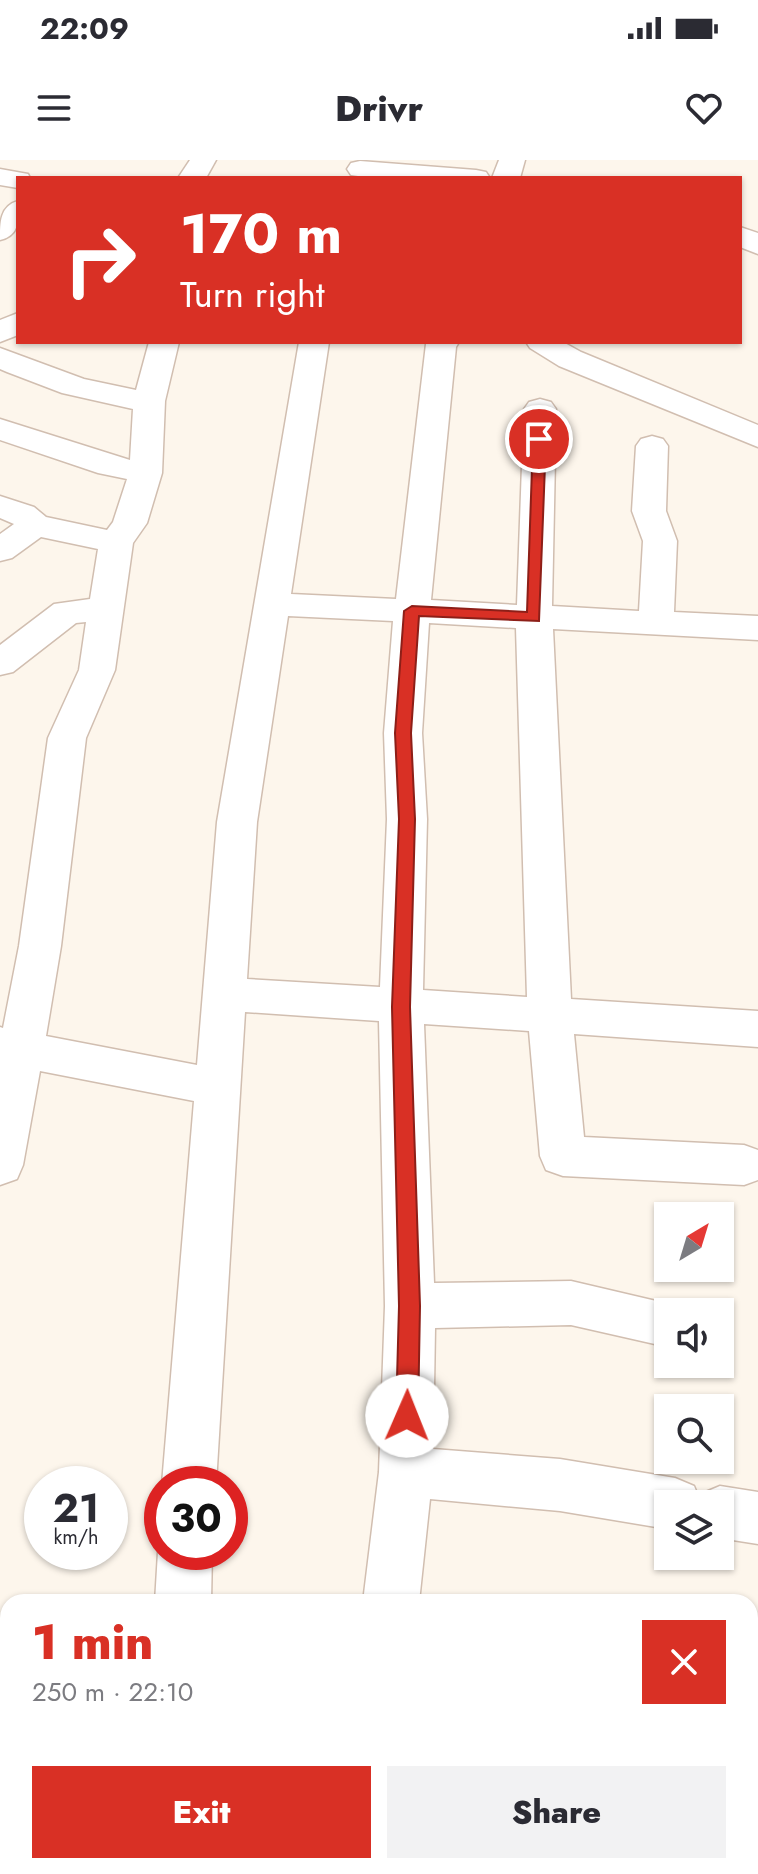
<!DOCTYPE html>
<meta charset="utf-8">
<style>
body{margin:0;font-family:Jost,sans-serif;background:#f2f2f3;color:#2b2b33;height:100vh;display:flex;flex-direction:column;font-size:30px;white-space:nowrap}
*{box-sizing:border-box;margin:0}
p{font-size:26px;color:#7c7c81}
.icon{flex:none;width:44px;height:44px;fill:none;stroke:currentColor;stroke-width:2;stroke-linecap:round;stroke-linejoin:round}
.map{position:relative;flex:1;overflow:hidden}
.details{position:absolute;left:0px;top:1434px;width:758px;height:280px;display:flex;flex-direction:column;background:#fff;border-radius:24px 24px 0 0;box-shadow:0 2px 6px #0004}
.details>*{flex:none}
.hud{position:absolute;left:16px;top:16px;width:726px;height:168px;border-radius:0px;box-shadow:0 2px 6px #0004;background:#d93025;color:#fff;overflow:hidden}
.needle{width:52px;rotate:38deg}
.controls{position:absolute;left:654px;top:1042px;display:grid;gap:16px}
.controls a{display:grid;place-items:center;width:80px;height:80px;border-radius:0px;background:#fff;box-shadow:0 2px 6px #0004;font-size:40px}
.speed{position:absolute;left:24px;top:1306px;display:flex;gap:16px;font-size:40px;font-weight:700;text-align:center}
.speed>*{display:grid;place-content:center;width:104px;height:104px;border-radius:50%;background:#fff;box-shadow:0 2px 6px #0004;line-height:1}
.speed small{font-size:20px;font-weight:400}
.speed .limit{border:12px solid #d22;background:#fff;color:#111}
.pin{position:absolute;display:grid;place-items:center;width:68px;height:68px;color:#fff;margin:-34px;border:4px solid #fff;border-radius:50%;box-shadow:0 2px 8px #0007}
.me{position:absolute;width:88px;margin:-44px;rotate:1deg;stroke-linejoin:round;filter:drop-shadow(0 0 6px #0008)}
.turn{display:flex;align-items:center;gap:28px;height:168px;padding:0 32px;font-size:36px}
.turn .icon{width:104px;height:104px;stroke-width:2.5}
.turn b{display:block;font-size:56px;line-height:68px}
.round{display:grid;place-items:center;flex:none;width:84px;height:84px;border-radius:0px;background:#f2f2f3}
.summary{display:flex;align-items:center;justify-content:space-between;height:136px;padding:0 32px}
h1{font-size:48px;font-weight:800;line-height:60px;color:#d93025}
.cta{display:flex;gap:16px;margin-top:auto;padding:16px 32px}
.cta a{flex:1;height:92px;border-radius:0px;background:#d93025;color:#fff;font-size:32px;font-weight:800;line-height:92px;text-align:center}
.cta a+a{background:#f2f2f3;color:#2b2b33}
.status{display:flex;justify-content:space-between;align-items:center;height:56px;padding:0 40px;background:#fff;direction:ltr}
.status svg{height:22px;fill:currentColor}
header{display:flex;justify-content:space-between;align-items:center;height:104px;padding:0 32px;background:#fff;font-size:36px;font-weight:800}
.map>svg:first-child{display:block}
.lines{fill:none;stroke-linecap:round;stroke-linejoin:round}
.minor-casing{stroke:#d1beb0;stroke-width:3}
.minor{fill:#fff;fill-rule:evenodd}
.route{fill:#d93025;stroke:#8d1f18;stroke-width:2}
</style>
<div class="status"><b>22:09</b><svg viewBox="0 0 49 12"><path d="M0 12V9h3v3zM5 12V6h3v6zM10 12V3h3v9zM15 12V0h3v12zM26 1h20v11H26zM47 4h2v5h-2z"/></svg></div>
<header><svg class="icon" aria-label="menu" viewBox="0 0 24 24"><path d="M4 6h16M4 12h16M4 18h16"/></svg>Drivr<svg class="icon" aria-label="heart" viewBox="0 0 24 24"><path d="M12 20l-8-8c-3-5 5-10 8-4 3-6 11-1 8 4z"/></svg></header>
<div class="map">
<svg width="758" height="1714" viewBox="0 0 758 1714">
<rect width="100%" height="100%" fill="#fdf6ec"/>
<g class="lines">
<g class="minor-casing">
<g id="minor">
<path d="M190 0H216L206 18H178Z"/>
<path d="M499 0H525L520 18H492Z"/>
<path d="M360 1 476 10 486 12 490 18H372L351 15 347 9 351 3Z"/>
<path d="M0 9 28 14 30 18H18V28L0 25Z"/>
<path d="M18 41C18 59 21 75 0 80 0 62 0 46 18 41Z"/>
<path d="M740 67 758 73V94L740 87Z"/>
<path d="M18 153V175L0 182V160Z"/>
<path d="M149 182H179L165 241 162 313 147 363 133 383 115 510 86 578 61 786 46 876 197 905 217 662 299 182H329L291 434 396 439 426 184 459 182 456 187 431 440 517 445 524 249 529 242 540 239 551 242 556 249 552 446 639 451 643 381 632 351 636 286 641 279 652 276 663 279 668 286 666 351 677 381 674 452 758 456V480L553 469 571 839 758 851V887L574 874 584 977 744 985 758 990V1020L744 1025 563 1016 546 1010 540 996 529 871 424 864 434 1123 571 1121 686 1148 688 1152H668V1187L571 1165 435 1168 433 1289 560 1299 675 1318 694 1326 699 1338 701 1334 720 1326 758 1332V1384L720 1378V1344H668V1369L560 1351 430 1339 419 1442H363L379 1312 385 1146 379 861 245 852 216 1324H162L194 941 40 911 23 1005 17 1019 0 1025V867L3 868 19 786 48 578 79 510 86 462 76 463 13 512 0 515V485L54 444 90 439 98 389 41 377 12 398 0 401V374L14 364 0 358V336L34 347 46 357 107 370 113 362 127 319 98 313 0 280V259L130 300 133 249 62 233 7 212 0 209V188L84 219 136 230ZM288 456 393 461 384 573 387 659 380 827 247 819 257 662ZM429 463 516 468 527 837 423 830 427 659 422 573Z"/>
<path d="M526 182H563L581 192 758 265V287L559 206 530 188Z"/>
<path d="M162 1382V1392H212L211 1442H155L158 1392Z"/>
<path d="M750 1530 758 1531V1589L750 1588Z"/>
<rect x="0" y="1630" width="8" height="60"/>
<rect x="153" y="1706" width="62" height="8"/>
</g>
</g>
<use href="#minor" class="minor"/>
</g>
<path class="route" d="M539 275 546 279 539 461 419 456 411 573 415 659 410 847 420 1146 418 1256 415 1264 407 1266 400 1264 396 1256 399 1146 392 847 399 659 395 573 404 451 412 446 527 452 533 279Z"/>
</svg>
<div class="controls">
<a><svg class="needle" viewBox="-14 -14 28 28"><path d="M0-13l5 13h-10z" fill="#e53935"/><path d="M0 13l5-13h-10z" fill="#7c7c81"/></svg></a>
<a><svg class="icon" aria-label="sound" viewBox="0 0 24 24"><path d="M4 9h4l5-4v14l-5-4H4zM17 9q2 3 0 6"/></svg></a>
<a><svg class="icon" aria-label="search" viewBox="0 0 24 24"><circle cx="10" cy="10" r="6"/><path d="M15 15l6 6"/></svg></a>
<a><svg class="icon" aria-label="layers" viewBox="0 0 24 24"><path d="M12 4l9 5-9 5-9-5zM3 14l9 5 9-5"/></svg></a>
</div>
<div class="speed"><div>21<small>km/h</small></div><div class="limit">30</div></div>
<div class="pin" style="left:539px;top:279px;background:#d93025"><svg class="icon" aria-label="arrive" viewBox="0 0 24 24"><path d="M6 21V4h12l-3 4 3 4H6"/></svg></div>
<svg class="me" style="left:407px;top:1256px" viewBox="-20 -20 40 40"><circle r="19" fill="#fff"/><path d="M0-13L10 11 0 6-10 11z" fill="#d93025"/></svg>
<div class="hud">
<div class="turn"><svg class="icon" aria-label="right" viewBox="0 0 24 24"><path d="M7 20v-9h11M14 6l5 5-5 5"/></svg><div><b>170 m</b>Turn right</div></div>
</div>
<section class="details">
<div class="summary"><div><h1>1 min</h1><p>250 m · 22:10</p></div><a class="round" style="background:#d93025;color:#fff"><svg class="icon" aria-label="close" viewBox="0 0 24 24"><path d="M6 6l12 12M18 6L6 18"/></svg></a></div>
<div class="cta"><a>Exit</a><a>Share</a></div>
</section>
</div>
